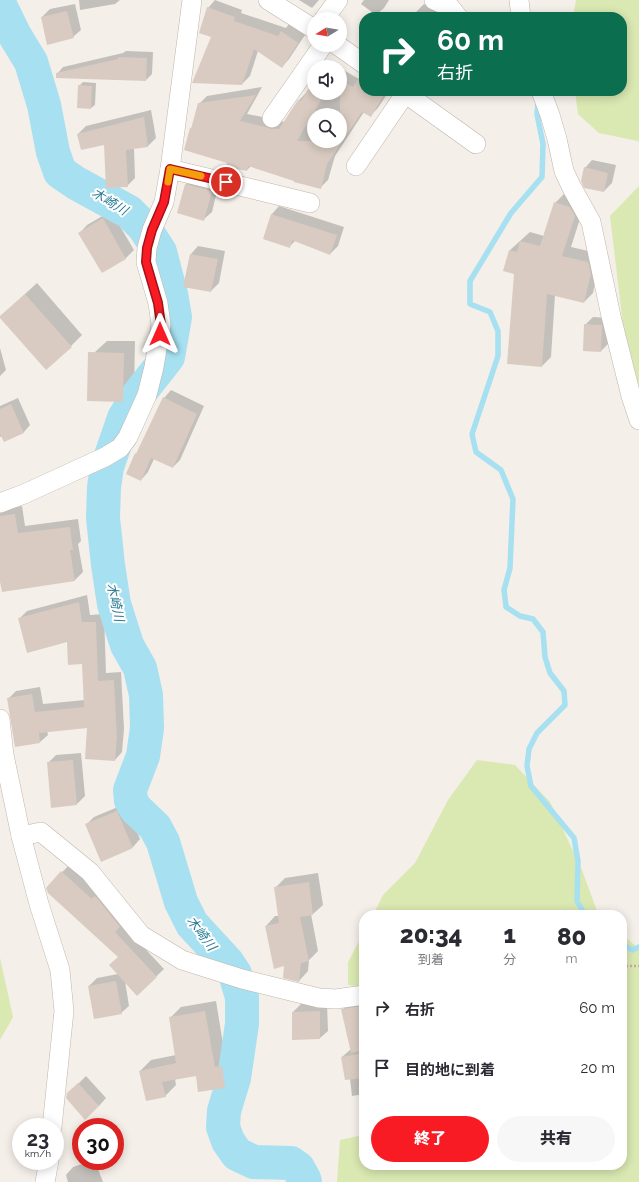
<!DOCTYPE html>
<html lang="ja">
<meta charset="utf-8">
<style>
body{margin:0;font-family:Raleway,"Noto Sans JP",sans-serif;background:#f7f7f7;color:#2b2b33;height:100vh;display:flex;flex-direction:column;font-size:15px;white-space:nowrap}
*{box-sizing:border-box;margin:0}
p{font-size:13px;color:#7c7c81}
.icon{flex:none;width:22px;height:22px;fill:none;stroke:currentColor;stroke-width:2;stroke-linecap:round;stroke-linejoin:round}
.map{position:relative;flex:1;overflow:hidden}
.side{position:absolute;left:359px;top:910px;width:268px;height:260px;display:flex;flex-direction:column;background:#fff;border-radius:16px;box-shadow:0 2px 10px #0003}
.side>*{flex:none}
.hud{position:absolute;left:359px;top:12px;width:268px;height:84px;border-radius:16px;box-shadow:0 2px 10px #0003;background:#0b6e4f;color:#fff;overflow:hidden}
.needle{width:26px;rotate:259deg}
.tools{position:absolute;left:307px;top:12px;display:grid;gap:8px}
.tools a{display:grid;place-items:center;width:40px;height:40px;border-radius:50%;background:#fff;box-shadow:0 2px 10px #0003;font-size:20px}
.speed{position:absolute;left:12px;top:1118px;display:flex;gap:8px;font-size:20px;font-weight:700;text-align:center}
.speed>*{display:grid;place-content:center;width:52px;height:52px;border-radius:50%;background:#fff;box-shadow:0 2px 10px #0003;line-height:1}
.speed small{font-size:10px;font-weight:400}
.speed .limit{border:6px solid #d22;background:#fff;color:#111}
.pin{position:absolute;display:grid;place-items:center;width:34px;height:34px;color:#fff;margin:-17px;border:2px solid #fff;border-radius:50%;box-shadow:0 1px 4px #0007}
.me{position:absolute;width:44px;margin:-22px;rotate:0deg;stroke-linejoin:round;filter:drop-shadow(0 0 3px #0008)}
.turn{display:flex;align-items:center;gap:14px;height:84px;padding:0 12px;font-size:18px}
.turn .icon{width:52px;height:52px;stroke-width:2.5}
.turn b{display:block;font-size:28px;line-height:34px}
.eta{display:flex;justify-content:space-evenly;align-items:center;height:68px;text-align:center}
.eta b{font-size:24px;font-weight:800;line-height:28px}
.button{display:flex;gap:8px;margin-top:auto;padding:8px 12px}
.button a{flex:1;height:46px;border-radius:24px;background:#f91b24;color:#fff;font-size:16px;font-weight:800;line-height:46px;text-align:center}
.button a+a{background:#f7f7f7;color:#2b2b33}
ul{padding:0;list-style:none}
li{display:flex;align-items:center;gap:12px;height:60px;padding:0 12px}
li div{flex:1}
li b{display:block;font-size:15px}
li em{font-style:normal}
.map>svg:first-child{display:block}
.green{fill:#dae8b2}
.shadow{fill:#0003;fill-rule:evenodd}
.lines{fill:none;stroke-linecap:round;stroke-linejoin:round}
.stream{stroke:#a6e0f1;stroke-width:5.5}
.river{stroke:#a6e0f1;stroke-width:34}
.building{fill:#d9cbc1}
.minor-casing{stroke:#c0b5ab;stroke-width:20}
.path{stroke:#c2ae9d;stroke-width:2.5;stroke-dasharray:2 2;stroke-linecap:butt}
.minor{stroke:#fff;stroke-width:19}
.route-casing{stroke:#a21217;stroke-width:10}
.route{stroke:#f91b24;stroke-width:7}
.slow{stroke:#f59e0b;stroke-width:7}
.labels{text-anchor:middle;stroke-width:4;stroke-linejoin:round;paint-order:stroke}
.water-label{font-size:13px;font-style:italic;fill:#2a7b94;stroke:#fff}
</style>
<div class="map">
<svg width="639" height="1182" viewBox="0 0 639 1182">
<rect width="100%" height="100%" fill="#f4efe9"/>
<g class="green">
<path d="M576 0H639V143L638 141 599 133 578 114 575 91H622V17H573Z"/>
<path d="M639 186V387L623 324 610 216Z"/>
<path d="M477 760 515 765 550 802 582 870 597 911 602 915H373L383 895 415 863 448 800Z"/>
<path d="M364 932V987L348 985V962Z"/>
<path d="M622 934 639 949V1182H337L340 1140 363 1135 364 1136V1165H622Z"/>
<path d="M0 958 13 1017 0 1040Z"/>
</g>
<g class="shadow">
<path d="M79 0H120L115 4 80 10Z"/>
<path d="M215 0 242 10 241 13 286 28 289 24 305 35 289 59 282 67 258 51 250 76 242 84 213 37 208 8Z"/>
<path d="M299 0H319L312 8Z"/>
<path d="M364 0H389L384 8 376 15 361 4Z"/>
<path d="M75 4 81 30 73 37 42 17 50 9Z"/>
<path d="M424 4 446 17H413L416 12Z"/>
<path d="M126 51 153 52 152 74 146 80 57 74 63 67 123 53Z"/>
<path d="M329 61 339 67H323Z"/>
<path d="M340 68 359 79 364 74V91H389L378 108 371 115 364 112 335 156 328 180 320 188 251 166 247 170 228 162 190 129 193 126 199 104 207 96 262 87 247 114 273 119 279 121 285 122 299 100 307 92 314 82V93H340ZM314 115H340V141H314Z"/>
<path d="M83 82 96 83 95 105 91 108 79 86Z"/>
<path d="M443 91H455L450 96Z"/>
<path d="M151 110 156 138 148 146 134 148 135 178 127 186 105 144 78 134 86 126Z"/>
<path d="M592 160 616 165 612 183 604 191 585 168Z"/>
<path d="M194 177 219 183 212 212 204 219 186 184Z"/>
<path d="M564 194 579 199 584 206 571 247 597 253 599 264 593 293 584 302 555 295 551 357 542 366 515 273 510 250 530 232 544 236 555 203Z"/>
<path d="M279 206 344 227 338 246 330 254 295 241 290 246 272 214Z"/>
<path d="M111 211 134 250 126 258 102 272 80 233 87 225Z"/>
<path d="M198 246 225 251 219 283 211 291 185 286 191 254Z"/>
<path d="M37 283 82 335 71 346 0 317Z"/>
<path d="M593 317 609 318 608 344 601 351 585 325Z"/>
<path d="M107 341H135L134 390 122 401 98 359 95 352Z"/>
<path d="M0 348 6 370 0 376Z"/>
<path d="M171 390 204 406 180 460 173 467 154 459 148 472 141 480 136 454 139 451 164 398Z"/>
<path d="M18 398 30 425 24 432 4 441 2 436 0 437V406Z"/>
<path d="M22 506 25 526 78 519 81 541 78 544 83 572 75 580 0 576V510Z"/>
<path d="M87 595 90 615 104 614 106 673 121 672 124 729 122 752 115 760 88 727 47 731 48 735 40 742 8 699 16 691 40 687 43 704 85 700 83 663 68 641 19 619 27 611Z"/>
<path d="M81 753 85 796 77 804 52 807 48 763 56 755Z"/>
<path d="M125 804 140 839 133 847 86 825 94 817Z"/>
<path d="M70 864 100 891 122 924 164 969 137 995 125 981 129 1006 121 1013 89 986 97 978 118 974 119 957 47 888Z"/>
<path d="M318 873 323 905 313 914H311L318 951 309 960 308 971 299 981 285 965 266 926 275 916H279L275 888 285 878Z"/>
<path d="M364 998V1094L352 1096 350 1079 342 1057 351 1049 342 1010 352 1000Z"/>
<path d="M216 1001 225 1056 232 1055 235 1076 225 1087 197 1075 175 1079 176 1085 165 1096 140 1071 151 1060 176 1055 170 1018 181 1007Z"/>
<path d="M301 1004H327L328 1031 320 1038 293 1012Z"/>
<path d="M86 1076 106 1098 99 1106 74 1088Z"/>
<path d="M91 1161H95L103 1182H68L66 1175 73 1167Z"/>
</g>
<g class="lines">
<g class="stream">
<path d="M538 102 537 114 543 144 542 177 511 213 470 281V304L490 312 498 331V356L472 434 476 452 501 470 513 499 510 568 504 590 506 607 520 616 533 619 543 632 545 657 550 673 564 691 565 705 537 733 529 749 527 766 531 786 574 838 578 861 577 901 585 915"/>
<path d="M622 944 632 950 639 947"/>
</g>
<path class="river" d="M0 5 14 34 31 62 44 105 53 152 60 172 76 183 129 212 144 227 160 252 171 294 175 317 168 357 138 395 124 418 107 467 104 487 103 518 108 565 114 604 127 645 140 668 146 695 147 728 143 756 130 790 131 801 136 809 155 827 163 842 181 902 192 924 227 962 235 974 242 997V1024L234 1078 224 1111 223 1127 228 1141 237 1154 254 1162 291 1163 298 1168 304 1179 305 1182"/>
</g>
<g class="building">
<path d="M207 7 235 17 234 21 278 36 281 31 298 43 282 68 254 49 242 85 192 83 211 37 199 33Z"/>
<path d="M67 11 74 38 47 45 41 17Z"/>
<path d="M118 57 147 58 146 81 56 78V73L118 59Z"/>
<path d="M361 74 364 75V91H386L371 117 362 112 327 164 321 189 294 182V181L248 166 247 171 226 167 227 163 184 150 190 128 191 129 198 103 256 95 240 121 265 127 271 129H279L298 100 301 101 314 80V93H325L297 141H340V80L353 87Z"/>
<path d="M78 85 92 86 91 109 77 108Z"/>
<path d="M144 117 148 147 126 150 128 187 106 188 104 145 81 150 77 134Z"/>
<path d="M584 167 608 173 604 192 584 188 581 181Z"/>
<path d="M185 184 212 191 204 221 177 213Z"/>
<path d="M554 202 570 207 575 216 562 256 588 262 591 274 584 303 547 294 542 367 507 364 514 274 503 271 509 250 517 252 520 241 540 246Z"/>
<path d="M271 214 337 235 330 255 292 240 290 248 263 239Z"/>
<path d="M103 218 126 259 102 273 78 233Z"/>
<path d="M190 254 218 259 211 292 183 287Z"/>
<path d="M25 294 72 347 46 370 0 318V316Z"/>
<path d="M584 324 602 325 601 352 583 351Z"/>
<path d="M88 352 124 353 123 402 87 401Z"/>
<path d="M163 397 197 414 173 468 151 458 141 481 126 474 135 453 136 454Z"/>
<path d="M11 404 24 433 4 442 0 434V409Z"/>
<path d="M15 514 18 533 70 527 73 550H70L75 581 2 592 0 582V516Z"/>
<path d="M79 602 82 622H96L98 681 114 680 117 737 115 761 85 759 87 728 39 733 40 743 15 747 7 698 32 694 35 712 84 707 82 664 68 665 67 642 27 653 18 618Z"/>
<path d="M73 760 77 805 51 808 47 762Z"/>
<path d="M117 811 133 848 101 862 85 824Z"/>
<path d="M61 871 92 899 94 896 97 898 120 927 115 932 157 977 137 996 109 965 118 957 48 893 46 888Z"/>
<path d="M309 882 313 915 300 917 309 961 301 963 299 982 283 978 284 966 274 969 265 926 279 923 274 887Z"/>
<path d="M116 981 122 1014 94 1019 88 986Z"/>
<path d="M364 1006V1050L351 1053 341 1009Z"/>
<path d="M205 1011 215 1067 222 1066 225 1088 198 1092 196 1076 162 1082 166 1097 146 1101 139 1071 176 1063 169 1017Z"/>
<path d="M320 1011V1039L292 1040V1012Z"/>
<path d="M359 1054 362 1078 345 1080 341 1057Z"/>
<path d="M78 1083 99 1106 85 1120 66 1098 67 1093Z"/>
</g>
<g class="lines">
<g class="minor-casing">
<g id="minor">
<path d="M268 0 314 29"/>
<path d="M434 0 450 7 458 17"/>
<path d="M519 0 521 17"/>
<path d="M324 19 338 0"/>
<path d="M337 45 364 64"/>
<path d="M402 91 476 144"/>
<path d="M541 91 550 115 557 139 564 171 572 188 591 222 611 316 631 396 639 420"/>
<path d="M272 118 323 45"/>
<path d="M356 166 407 91"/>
<path d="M170 169 310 203"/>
<path d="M0 503 24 494 105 457 120 448 128 437 147 395 154 367 161 325 158 303 146 262 147 248 152 230 164 202 170 169 192 0"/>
<path d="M0 719 4 755 21 836 39 904 60 970 64 1011 52 1127"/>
<path d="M21 836 41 832 90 872 141 935 182 960 242 979 319 998 336 999 364 995"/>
<path d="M45 1182 49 1161"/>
</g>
</g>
<path class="path" d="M622 966H639"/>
<use href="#minor" class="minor"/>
</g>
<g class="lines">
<g class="route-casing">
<path id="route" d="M160 334 161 325 158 303 146 262 147 248 152 230 164 202 170 169 226 182"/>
</g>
<use href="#route" class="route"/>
<path class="slow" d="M168 182 170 169 201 176"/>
</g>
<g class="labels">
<g class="water-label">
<text transform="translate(110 201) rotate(31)" y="5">木崎川</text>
<text transform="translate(116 602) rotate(78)" y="5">木崎川</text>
<text transform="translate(202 933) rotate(53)" y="5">木崎川</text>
</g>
</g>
</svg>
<div class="tools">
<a><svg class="needle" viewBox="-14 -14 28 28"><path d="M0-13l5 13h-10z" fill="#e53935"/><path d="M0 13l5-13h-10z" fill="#7c7c81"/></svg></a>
<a><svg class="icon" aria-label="sound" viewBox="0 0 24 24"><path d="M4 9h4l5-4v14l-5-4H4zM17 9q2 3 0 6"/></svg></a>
<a><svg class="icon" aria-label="search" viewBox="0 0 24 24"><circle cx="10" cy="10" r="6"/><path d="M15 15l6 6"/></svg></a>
</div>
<div class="speed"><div>23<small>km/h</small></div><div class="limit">30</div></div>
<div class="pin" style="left:226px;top:182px;background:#d93025"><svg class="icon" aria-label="arrive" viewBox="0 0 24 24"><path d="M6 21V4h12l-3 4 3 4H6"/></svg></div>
<svg class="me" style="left:160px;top:334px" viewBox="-20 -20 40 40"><path d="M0-17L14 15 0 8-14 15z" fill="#f91b24" stroke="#fff" stroke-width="4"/></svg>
<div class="hud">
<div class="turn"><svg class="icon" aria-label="right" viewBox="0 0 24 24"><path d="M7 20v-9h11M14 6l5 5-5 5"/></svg><div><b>60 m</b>右折</div></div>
</div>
<section class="side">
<div class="eta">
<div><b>20:34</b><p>到着</p></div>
<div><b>1</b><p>分</p></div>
<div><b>80</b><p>m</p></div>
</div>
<ul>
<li><svg class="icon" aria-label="right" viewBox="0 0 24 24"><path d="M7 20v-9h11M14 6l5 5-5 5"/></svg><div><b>右折</b></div><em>60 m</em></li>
<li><svg class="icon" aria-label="arrive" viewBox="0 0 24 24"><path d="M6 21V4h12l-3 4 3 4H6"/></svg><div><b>目的地に到着</b></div><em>20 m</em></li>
</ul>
<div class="button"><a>終了</a><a>共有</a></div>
</section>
</div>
